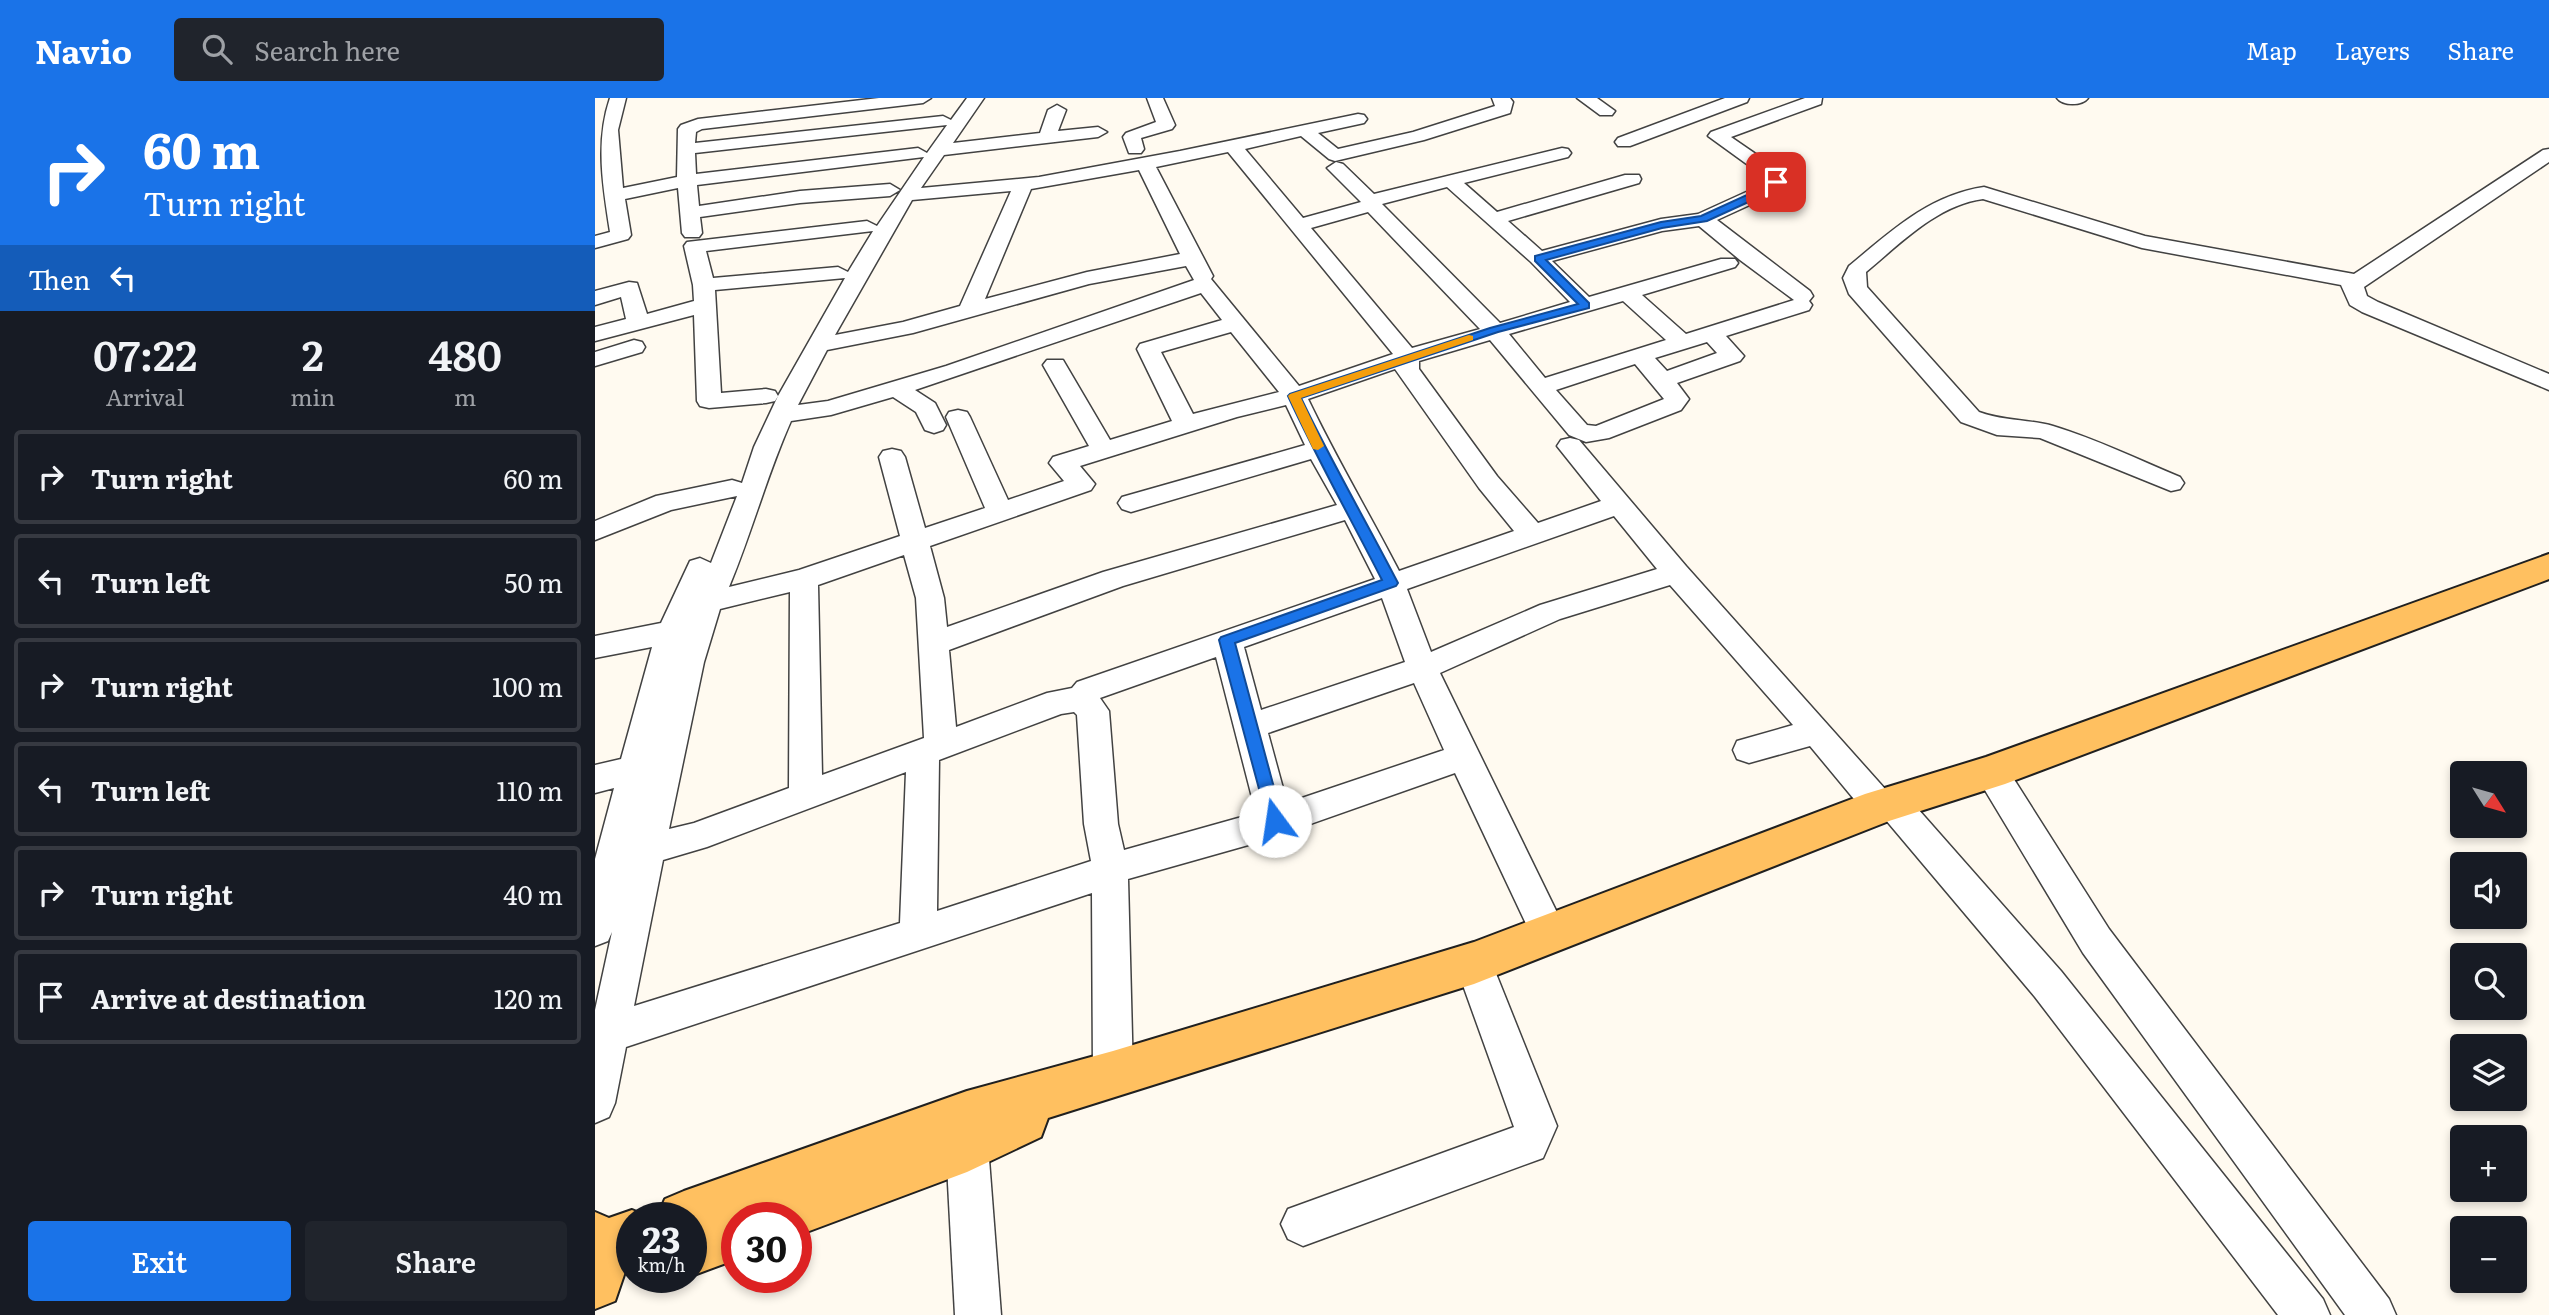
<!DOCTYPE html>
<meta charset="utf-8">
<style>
body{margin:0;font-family:Literata,serif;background:#20242c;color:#f1f3f6;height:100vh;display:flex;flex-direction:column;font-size:26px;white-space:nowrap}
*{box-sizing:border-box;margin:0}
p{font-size:23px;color:#9ea1a6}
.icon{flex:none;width:38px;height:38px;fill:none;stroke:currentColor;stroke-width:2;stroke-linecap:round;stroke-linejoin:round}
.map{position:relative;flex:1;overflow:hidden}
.panel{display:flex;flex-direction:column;background:#171b24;width:595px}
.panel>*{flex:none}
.banner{background:#1a73e8;color:#fff;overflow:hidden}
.needle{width:46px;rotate:127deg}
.fabs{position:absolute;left:1855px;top:663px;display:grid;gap:14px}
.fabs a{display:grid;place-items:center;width:77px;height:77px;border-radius:7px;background:#171b24;box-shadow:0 4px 10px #0003;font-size:35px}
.speed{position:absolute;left:21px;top:1104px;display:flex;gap:14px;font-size:35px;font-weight:700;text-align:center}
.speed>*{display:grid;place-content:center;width:91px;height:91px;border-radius:50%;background:#171b24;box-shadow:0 4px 10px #0003;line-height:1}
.speed small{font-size:18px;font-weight:400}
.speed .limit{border:10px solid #d22;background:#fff;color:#111}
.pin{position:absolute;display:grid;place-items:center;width:60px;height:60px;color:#fff;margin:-30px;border-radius:14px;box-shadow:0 4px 10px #0006}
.me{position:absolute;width:77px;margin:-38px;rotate:346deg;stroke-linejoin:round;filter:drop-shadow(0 0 5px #0008)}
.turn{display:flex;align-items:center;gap:24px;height:147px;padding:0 28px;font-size:32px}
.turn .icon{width:91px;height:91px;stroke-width:2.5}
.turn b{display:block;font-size:49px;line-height:60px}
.then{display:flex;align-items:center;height:66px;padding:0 28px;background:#0003;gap:14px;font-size:26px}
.eta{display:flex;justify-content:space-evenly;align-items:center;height:119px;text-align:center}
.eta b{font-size:42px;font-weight:600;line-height:49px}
.cta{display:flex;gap:14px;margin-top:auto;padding:14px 28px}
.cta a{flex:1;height:80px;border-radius:7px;background:#1a73e8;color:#fff;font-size:28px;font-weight:600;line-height:80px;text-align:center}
.cta a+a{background:#20242c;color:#f1f3f6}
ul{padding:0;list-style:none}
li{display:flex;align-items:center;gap:21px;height:94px;margin:0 14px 10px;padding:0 14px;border:4px solid #363941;border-radius:7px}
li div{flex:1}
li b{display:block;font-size:26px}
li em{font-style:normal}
header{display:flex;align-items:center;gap:42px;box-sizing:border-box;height:98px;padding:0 35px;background:#1a73e8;color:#fff}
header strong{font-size:33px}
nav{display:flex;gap:38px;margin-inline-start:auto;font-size:24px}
.search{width:490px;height:63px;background:#20242c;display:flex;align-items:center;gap:18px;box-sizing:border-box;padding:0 24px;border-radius:7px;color:#9ea1a6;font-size:26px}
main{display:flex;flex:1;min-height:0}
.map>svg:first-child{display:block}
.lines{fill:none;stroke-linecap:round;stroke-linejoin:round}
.minor-casing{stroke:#424242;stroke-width:3}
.major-casing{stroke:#202020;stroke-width:4}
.minor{fill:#fff;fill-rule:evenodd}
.major{fill:#ffc060;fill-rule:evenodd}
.route{fill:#1a73e8;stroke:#114b97;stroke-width:2}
.slow{fill:#f59e0b}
</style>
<header>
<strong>Navio</strong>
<div class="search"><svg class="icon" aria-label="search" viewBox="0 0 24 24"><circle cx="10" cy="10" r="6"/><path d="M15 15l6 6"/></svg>Search here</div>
<nav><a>Map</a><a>Layers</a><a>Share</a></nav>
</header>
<main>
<section class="panel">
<div class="banner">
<div class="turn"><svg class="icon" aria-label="right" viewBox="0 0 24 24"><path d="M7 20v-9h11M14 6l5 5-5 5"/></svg><div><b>60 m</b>Turn right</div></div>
<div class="then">Then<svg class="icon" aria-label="left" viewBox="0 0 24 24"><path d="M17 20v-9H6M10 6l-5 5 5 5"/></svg></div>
</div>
<div class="eta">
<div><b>07:22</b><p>Arrival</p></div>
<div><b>2</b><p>min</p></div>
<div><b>480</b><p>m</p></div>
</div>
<ul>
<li><svg class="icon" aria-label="right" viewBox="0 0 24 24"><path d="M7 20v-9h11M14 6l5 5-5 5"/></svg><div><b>Turn right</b></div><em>60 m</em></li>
<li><svg class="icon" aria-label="left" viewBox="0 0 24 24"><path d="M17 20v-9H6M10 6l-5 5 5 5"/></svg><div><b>Turn left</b></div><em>50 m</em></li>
<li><svg class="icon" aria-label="right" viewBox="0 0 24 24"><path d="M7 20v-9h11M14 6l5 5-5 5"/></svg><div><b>Turn right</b></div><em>100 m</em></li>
<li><svg class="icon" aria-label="left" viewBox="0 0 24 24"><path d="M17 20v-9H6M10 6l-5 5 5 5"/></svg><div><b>Turn left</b></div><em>110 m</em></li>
<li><svg class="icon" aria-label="right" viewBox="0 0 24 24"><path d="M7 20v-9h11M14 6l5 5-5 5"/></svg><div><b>Turn right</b></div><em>40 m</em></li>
<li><svg class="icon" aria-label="arrive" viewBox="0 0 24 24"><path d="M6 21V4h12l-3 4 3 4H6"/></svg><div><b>Arrive at destination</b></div><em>120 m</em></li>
</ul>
<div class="cta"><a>Exit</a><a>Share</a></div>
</section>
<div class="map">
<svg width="1954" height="1217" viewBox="0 0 1954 1217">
<rect width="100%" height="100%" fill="#fffaf0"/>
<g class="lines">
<g class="minor-casing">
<g id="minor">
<path d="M15 0H31L23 32 28 90 82 79 83 31 86 27 103 21 284 0H336L328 5 107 31 101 34 100 45 348 18 356 22 372 0H389L358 45 445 35 453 12 462 7 471 12 463 33 503 29 512 34 503 39 349 57 326 90 444 79 585 53 763 16 769 17 772 21 769 25 723 35 743 51 818 34 900 8 897 0H915L918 4 915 15 829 42 740 63 734 61 706 38 650 51 708 120 766 104 732 70 741 64 748 66 779 96 967 50 973 51 976 55 973 59 869 85 902 114 1030 77H1044L1046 81 1044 85 913 123 947 153 1066 121 1103 116 1171 85V80L1113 38 1116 34 1210 0H1227L1226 6 1136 39 1187 74 1190 84 1185 93 1122 122 1215 193 1218 198 1214 203 1217 207 1214 212 1131 238 1149 258 1145 263 1082 285 1094 301 1086 312 1014 340 991 344 974 337 895 242 824 263V271L902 378 943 425 1006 403 962 348 966 342 975 340 984 342 1091 468 1291 692 1296 690 1308 694 1466 873 1728 1201 1735 1217H1683L1440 899 1290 721 1285 722 1273 718 1215 648 1154 665 1142 661 1138 652 1142 643 1198 627 1075 487 965 521 845 575 973 837 968 849 955 854 942 849 860 675 664 744 533 781 538 977 532 991 518 997 504 991 498 977 497 795 31 949 20 1005 14 1019 0 1025V912L17 834 13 843 0 848V761L19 690 0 695V667L26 661 57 549 0 560V538L66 525 95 463 105 460 116 465 142 398 76 412 0 442V423L61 398 137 382 147 385 159 349 183 298 180 303 171 305 114 310 105 308 102 303 99 217 0 243V229L31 221 26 199 0 207V193L34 184 42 185 52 216 99 203 98 187 89 148 92 144 272 123 282 128 329 59 102 87 104 108 205 93 295 86 305 92 295 98 205 105 105 119 107 135 104 139H90L87 135 83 90 30 101 36 137 33 141 0 150V138L15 134C8 89 0 44 15 0ZM352 27 332 55 323 50 101 76 100 55ZM633 54 798 256 704 288 616 181 618 178 561 69ZM544 72 585 156 492 174 390 201 436 91ZM852 89 936 164 975 204 905 225 787 106ZM416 93 365 208 308 224 240 237 317 102ZM773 114 885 231 817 250 716 130ZM1104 128 1145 162 1199 202 1091 236 1047 197 1140 169 1143 165 1140 161H1126L994 199 957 163 1067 133ZM278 133 253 174 243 169 118 180 111 153ZM591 168 599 182 351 268 233 303 203 307 232 252 318 235 494 186ZM250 180 183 298 180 293 171 291 126 295 120 192ZM606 195 627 222 545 246 542 251 577 323 515 342 468 262H452L448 267 494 348 458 359 454 365 469 383 413 402 375 319 372 314 363 312 354 314 351 319 390 410 330 430 310 359 306 353 297 351 288 353 284 359 305 438 204 472 134 489C157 434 172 377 196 323L236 317 298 299 321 314 330 332 339 335 348 332 351 327 340 305 320 292ZM1028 203 1071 242 950 280 914 236ZM636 234 684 294 598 316 566 254ZM1112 244 1122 255 1072 273 1060 260ZM1040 266 1069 301 1001 328 992 327 961 292ZM800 271 884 390 919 433 804 473C774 415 741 360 713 301ZM691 307 710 347 527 399 523 405 527 411 536 414 716 361 742 407 508 474 352 529 349 500 335 448 496 392 500 386 485 368 642 319ZM1019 418 1062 471 945 507 836 554 812 491ZM750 422 780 481 482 584 477 590 452 595 361 629 354 552 528 488ZM309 457 321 500 329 640 227 677 223 487ZM195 494 194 690 99 725 74 731 109 564 125 511ZM787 500 810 564 666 612 649 549ZM621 559 661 715 529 752 523 726 514 613 505 600ZM819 585 849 652 692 705 673 635ZM479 614 482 617 489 726 496 763 342 813 344 662 466 616ZM311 674 305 825 39 908 68 762 112 749Z"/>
<path d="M552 0H568L580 27 577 31 546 40 549 51 546 55H534L528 39 531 35 561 24Z"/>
<path d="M982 0H1002L1020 13 1017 17H1005Z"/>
<path d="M1130 0H1154L1152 4 1035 48H1023L1020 44 1023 40Z"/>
<path d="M1462 0H1493C1487 8 1468 8 1462 0Z"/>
<path d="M1954 51V64L1769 189 1772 198 1783 204 1954 276V292L1767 214 1755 207 1746 187 1547 150 1388 101C1342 107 1305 146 1271 174L1272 189 1384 314C1408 323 1433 321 1458 328 1501 341 1544 362 1585 379L1589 385 1585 391 1576 393 1445 340 1402 337 1366 324 1254 196 1248 180 1254 168C1295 134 1334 97 1389 89L1550 138 1759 176 1948 52Z"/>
<path d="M39 242 47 244 50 249 47 254 0 268V254Z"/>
<path d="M1396 661 1408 664 1514 831 1794 1201 1801 1217H1750L1488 855 1379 674 1384 664Z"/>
<path d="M879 848 892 853 962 1028 948 1060 708 1148 693 1141 686 1126 693 1111 919 1029 860 865 866 853Z"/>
<path d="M372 1027 387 1033 393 1048 406 1217H360L351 1048 357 1033Z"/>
</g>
</g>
<g class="major-casing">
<g id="major">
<path d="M1954 456V481L1410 686 1294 723 879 886 453 1020 446 1039 372 1074 201 1138V1120H142V1161L96 1178V1120H62L70 1101 89 1093 372 993 518 953 879 844 1270 696 1391 659Z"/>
<path d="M37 1112 56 1120H37V1166L32 1168 20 1203 0 1211V1114L14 1120Z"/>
</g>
</g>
<use href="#minor" class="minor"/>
<use href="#major" class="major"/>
</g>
<path class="route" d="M1181 81 1186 84 1182 91 1112 123 1067 130 951 162 994 205V210L903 234 706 300C736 363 771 423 803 485L801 488 640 545 688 723 686 728 680 730 674 728 624 542 626 539 787 482C756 421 722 361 693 298L695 296 895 230 983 206 940 163V158L1066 124 1106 118 1174 87Z"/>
<path class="slow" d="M874 237 878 238V242L706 300 729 348 723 352 718 351 693 298 695 296Z"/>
</svg>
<div class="fabs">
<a><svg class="needle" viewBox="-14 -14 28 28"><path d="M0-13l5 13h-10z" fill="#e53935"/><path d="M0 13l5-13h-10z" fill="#9ea1a6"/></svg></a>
<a><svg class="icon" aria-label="sound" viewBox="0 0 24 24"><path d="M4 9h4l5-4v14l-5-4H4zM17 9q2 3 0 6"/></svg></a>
<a><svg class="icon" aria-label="search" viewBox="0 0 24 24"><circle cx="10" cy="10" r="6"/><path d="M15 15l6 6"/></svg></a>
<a><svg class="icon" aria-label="layers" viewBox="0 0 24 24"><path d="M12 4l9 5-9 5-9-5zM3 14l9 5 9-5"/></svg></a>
<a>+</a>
<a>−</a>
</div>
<div class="speed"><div>23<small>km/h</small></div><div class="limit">30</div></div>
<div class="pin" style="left:1181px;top:84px;background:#d93025"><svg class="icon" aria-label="arrive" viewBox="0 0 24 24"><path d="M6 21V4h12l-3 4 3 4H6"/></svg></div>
<svg class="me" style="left:680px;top:723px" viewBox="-20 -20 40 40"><circle r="19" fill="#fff"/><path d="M0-13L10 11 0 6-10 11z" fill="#1a73e8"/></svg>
</div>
</main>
